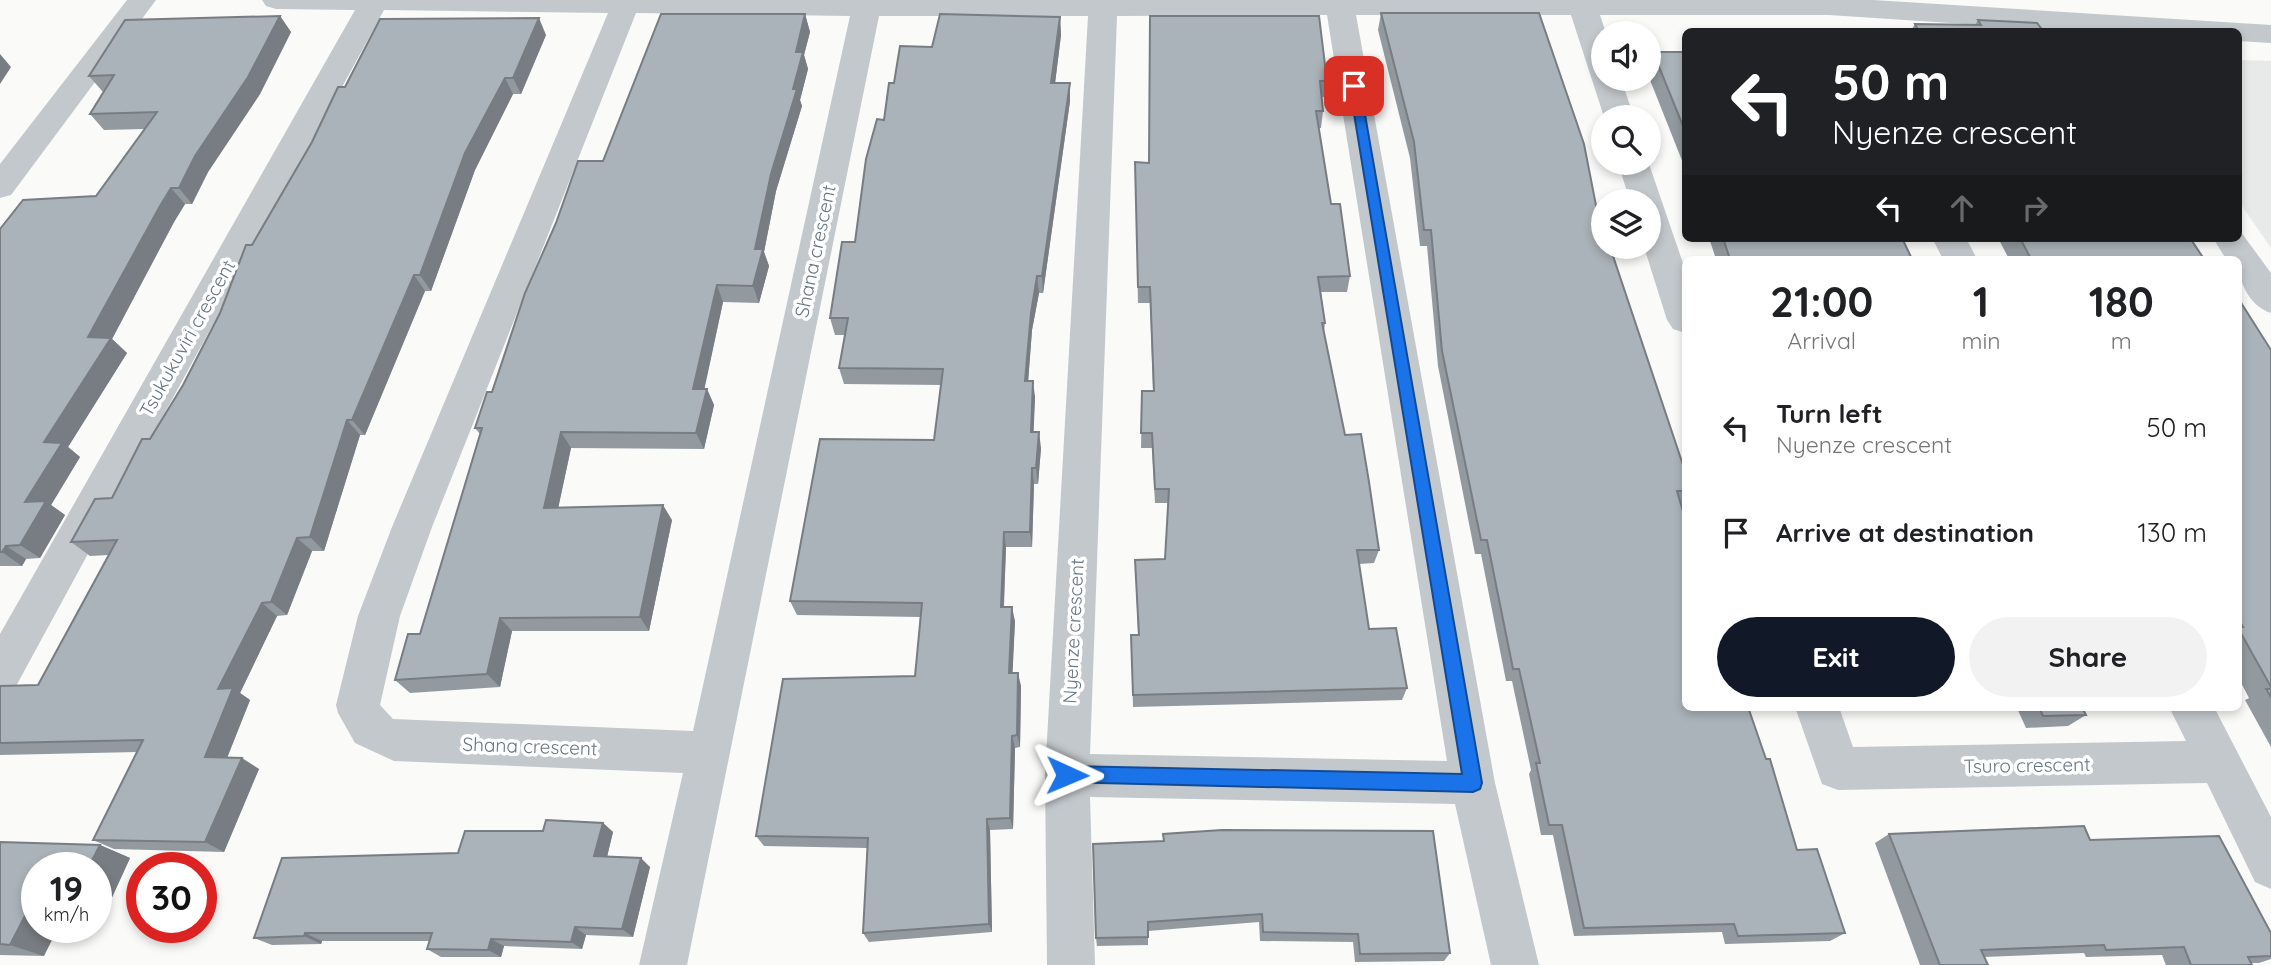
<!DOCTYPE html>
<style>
body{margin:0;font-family:Quicksand,sans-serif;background:#f2f2f2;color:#202124;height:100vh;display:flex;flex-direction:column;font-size:26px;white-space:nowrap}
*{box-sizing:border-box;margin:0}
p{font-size:23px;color:#757577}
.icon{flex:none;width:38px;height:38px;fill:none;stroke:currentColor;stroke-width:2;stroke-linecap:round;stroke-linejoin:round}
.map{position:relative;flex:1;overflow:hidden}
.sheet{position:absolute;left:1682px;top:256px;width:560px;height:455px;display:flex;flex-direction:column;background:#fff;border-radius:10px;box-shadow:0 4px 10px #0003}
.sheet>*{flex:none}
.banner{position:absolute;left:1682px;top:28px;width:560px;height:214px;border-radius:10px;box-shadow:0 4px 10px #0003;background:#202124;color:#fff;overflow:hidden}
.buttons{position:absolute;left:1591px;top:21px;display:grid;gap:14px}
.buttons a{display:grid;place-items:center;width:70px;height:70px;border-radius:50%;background:#fff;box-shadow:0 4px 10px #0003;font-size:35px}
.speed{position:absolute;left:21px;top:852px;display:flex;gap:14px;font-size:35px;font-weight:700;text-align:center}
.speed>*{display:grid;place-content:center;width:91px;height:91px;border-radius:50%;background:#fff;box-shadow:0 4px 10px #0003;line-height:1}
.speed small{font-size:18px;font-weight:400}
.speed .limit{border:10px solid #d22;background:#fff;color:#111}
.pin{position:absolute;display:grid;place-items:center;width:60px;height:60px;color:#fff;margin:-30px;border-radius:14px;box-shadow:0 4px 10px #0006}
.me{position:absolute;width:77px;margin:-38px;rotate:91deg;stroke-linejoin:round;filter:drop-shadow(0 0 5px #0008)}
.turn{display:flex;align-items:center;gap:24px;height:147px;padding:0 35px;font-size:32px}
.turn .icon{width:91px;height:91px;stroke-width:2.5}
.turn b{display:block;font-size:49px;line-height:60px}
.lanes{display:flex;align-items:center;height:66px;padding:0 35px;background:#0003;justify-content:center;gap:35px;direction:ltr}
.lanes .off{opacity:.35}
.eta{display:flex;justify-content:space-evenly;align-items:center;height:119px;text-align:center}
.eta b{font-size:42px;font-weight:700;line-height:49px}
.button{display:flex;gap:14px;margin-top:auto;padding:14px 35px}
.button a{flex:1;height:80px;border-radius:42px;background:#111827;color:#fff;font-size:28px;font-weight:700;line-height:80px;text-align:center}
.button a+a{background:#f2f2f2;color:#202124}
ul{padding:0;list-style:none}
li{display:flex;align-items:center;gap:21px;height:105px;padding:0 35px}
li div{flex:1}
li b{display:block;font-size:26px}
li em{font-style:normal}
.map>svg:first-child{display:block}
.built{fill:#e8e9e9}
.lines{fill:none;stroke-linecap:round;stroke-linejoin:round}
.street{fill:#c3c8cc;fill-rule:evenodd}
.wall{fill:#929a9f}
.shaded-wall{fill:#777d82}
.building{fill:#aab3b9;stroke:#777d82;stroke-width:2}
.route{fill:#1a73e8;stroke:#114b97;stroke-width:2}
.labels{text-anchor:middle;stroke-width:7;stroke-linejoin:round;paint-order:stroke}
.street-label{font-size:19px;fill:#657683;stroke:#fff}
</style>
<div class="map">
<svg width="2271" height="965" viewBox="0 0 2271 965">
<rect width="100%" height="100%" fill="#fafaf8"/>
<path class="built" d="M2238 60 2271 61V248L2238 200Z"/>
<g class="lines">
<g class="street">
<path d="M127 0H156L11 195 0 198V164Z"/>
<path d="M262 0H1873L2271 25V43L2238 41V32H2087L1829 15H1600L1606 33H1603V79H1621L1634 117H1604L1571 15H1356L1495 783 1539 965H1491L1455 804 1090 797 1095 965H1047L1045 775 1088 16H879L687 965H639L683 773 394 761 355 743 338 713 336 705 358 616 392 527 608 13 384 10 15 688 0 693V634L355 10 276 9 266 6ZM636 13 850 16 693 731 393 719 380 705 400 616 432 527ZM1327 15 1447 761 1090 754 1117 16Z"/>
<path d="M1648 161 1685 269V333L1673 329 1667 320 1644 247H1648V201H1630L1618 163Z"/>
<path d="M2238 228 2271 273V313C2249 306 2238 281 2238 259H2226L2213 238H2238Z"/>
<path d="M1932 238H1966L1977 259H1943Z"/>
<path d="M1795 707H1839L1853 747 2186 741 2169 707H2214L2271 817V889L2255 882 2207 783 1838 790 1822 784Z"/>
</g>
</g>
<g class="wall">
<path d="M1381 13 1603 241 1685 491V501L1683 505H1681L1685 707 1797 850 1845 933 1830 941 1725 944 1722 932 1574 936 1553 835H1541L1529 774 1531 770 1512 681H1506L1481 554H1475L1438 366 1427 246H1420L1410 158 1378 30Z"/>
<path d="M805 14 810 32 804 55 808 69 800 100 802 106 776 191 764 252 769 266 759 303 723 302 704 389H707L714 405 704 449 571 448 558 508 672 520 649 631H512L500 687 410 693 395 680 420 634 480 434 475 428 603 161Z"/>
<path d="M280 16 291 32 260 94 208 172 192 204H185L174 222 112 339 127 353 68 447 80 457 51 505 65 515 40 558 26 559 22 566H0V229L96 196 145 129 104 130 90 114 103 92 89 76Z"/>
<path d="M1150 16 1327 81 1325 97H1322L1323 111 1321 128H1319L1331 204 1350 276 1347 292H1321L1325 323 1324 332 1345 435 1379 550 1374 563 1359 564 1369 629 1407 688 1402 700 1133 707 1131 635H1138L1135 560 1165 559 1169 503H1155L1152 448H1141L1142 391H1153L1150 303H1138L1135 162 1149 163Z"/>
<path d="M1060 17 1061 35 1055 83H1070V101L1043 293H1039L1032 330 1028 381 1035 397 1033 432 1041 448 1038 484H1034L1032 547H1006L1004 607 1015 621 1012 673 1021 686 1020 747 1015 748 1013 829 990 830 992 932 869 942 863 933 867 848 764 846 756 836 915 676 920 617 797 615 790 601 934 440 941 385 844 384 839 368 845 335H835L830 318 855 242 894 83Z"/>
<path d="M1978 20 2044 32H1910L1915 24 1975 25Z"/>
<path d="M546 35 521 94H513L475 170 431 291H425L365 435H360L324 551H312L287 615 277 616 240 693 250 700 227 758 259 769 224 852 114 849 93 840 137 752 0 755V686L38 685 109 555 90 556 71 542 112 498 183 385 220 313 252 245 345 87Z"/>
<path d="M1653 52H1685V168L1648 75V62Z"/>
<path d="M1709 238H1902L1912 259H1716Z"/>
<path d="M1998 238H2190L2204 259H2009Z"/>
<path d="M2238 298 2271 350V747L2245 700 2249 698 2238 677Z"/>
<path d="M1963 707H2082L2086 715 2068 726 2026 728 2017 708Z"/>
<path d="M603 823 613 832 607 857 650 867 633 937 586 935 582 949 504 946 501 957H441L427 949 430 941H322L321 944 272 945 254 938 458 853 543 831Z"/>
<path d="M1163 834 1450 953 1444 961 1355 962 1353 942 1260 941 1259 922 1148 931V945L1097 946 1096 938 1163 841Z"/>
<path d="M1889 834 2090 840 2271 933V959L2259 963H2251L2252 965H2166L2162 955 2086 957 2084 953 1984 957 1988 965H1920L1875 843Z"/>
<path d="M0 842 100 845 130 858 103 917 96 916V868H37V928L44 956 0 955Z"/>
</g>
<g class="shaded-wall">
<path d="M805 14 810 32 804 55 808 69 800 100 802 106 776 191 764 252 769 266 759 303 753 286 755 249 771 174 793 89 796 52Z"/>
<path d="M280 16 291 32 260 94 208 172 192 204 179 188 195 156Z"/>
<path d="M1060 17 1061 35 1053 100 1051 83Z"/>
<path d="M539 18 546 35 521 94 513 78Z"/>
<path d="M0 54 11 67 0 84Z"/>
<path d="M505 78 513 94 475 170 431 291 420 275 465 153Z"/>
<path d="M1070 83V101L1043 293 1042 276Z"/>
<path d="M171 188 185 204 174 222 112 339 127 353 68 447 80 457 51 505 65 515 40 558 20 545 25 502 44 442 88 337 160 206Z"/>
<path d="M414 275 425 291 365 435 352 420Z"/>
<path d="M1037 276 1039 293 1032 330 1027 397 1025 381 1031 313Z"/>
<path d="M717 285 723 302 701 405 693 389Z"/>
<path d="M1033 381 1035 397 1033 448 1031 432Z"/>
<path d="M707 389 714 405 704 449 696 433Z"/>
<path d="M347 420 360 435 324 551 310 537Z"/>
<path d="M561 432 571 448 555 523 544 508Z"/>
<path d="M1039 432 1041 448 1038 484 1036 468Z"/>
<path d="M1032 468 1034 484 1032 547 1030 532Z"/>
<path d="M663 505 672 520 649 631 640 617Z"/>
<path d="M1004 532 1006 547 1003 621 1001 607Z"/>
<path d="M297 538 312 551 287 615 271 602Z"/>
<path d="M6 546 26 559 22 566 2 552Z"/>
<path d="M262 603 277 616 240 693 250 700 223 768 205 757 218 689Z"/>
<path d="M1012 607 1015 621 1012 686 1009 673Z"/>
<path d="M500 618 512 631 500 687 487 674Z"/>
<path d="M1018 673 1021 686 1020 747 1017 735Z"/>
<path d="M1012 736 1015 748 1013 829 1010 818Z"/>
<path d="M242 758 259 769 224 852 205 842Z"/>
<path d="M987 819 990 830 992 932 989 924Z"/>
<path d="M603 823 613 832 605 865 594 856Z"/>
<path d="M100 845 130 858 103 917 96 914V868H88Z"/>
<path d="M641 858 650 867 633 937 622 929Z"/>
<path d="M31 904 37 906V928H58L44 956 10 945Z"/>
<path d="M575 927 586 935 582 949 571 942Z"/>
<path d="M305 933 322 941 321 944 304 936Z"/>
<path d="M491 939 504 946 501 957 488 950Z"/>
</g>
<g class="building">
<path d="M1381 13H1539L1584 144 1603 241V247H1610L1685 471V491H1677L1685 518V707H1748L1766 759H1770L1797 850 1817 849 1845 933 1738 936 1734 924 1584 928 1562 825H1549L1536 763H1540L1519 669H1513L1487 540H1481L1442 351 1431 230H1424L1414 142Z"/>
<path d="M661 14H805L796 52H803L793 89H797L771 174 755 249H763L753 286 717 285 693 389H707L696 433 561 432 544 508 663 505 640 617 500 618 487 674 395 680 408 634H420L482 428H475L487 392H492L525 293 556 223 578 161H603Z"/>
<path d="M940 14 1060 17 1051 83H1070L1042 276H1037L1031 313 1025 381H1033L1031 432H1039L1036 468H1032L1030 532H1004L1001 607H1012L1009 673H1018L1017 735 1012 736 1010 818 987 819 989 924 863 933 868 838 756 836 783 679 915 676 922 603 790 601 820 439 934 440 943 369 839 368 848 318H830L842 242H855L866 159 877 119 884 120 889 83H894L900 46 932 47Z"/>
<path d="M280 16 248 77 195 156 179 188H171L160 206 88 337 111 338 44 442 62 443 25 502 46 501 20 545 6 546 2 552H0V229L23 200 96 196 157 112 90 114 114 75 89 76 125 20Z"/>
<path d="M1150 16H1319L1327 81H1320L1323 111H1316L1331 204H1340L1350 276 1318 277 1325 323H1322L1345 435 1361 434 1369 482 1379 550H1357L1369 629 1396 628 1407 688 1133 695 1131 635H1139L1135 560 1165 559 1169 489H1155L1152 433H1141L1142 391H1154L1150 287H1138L1135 162 1149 163Z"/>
<path d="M539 18 513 78H505L465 153 420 275H414L352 420H347L310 537 297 538 271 602 262 603 218 689 233 688 205 757 242 758 205 842 93 840 143 740 0 743V686L38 685 117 540 71 542 95 499 112 498 142 439H150L183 385 220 313 246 245H252L312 142 338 87H345L380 19Z"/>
<path d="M1978 20 2037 23 2044 32H1919L1915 24 1981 25Z"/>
<path d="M1653 52H1685V131Z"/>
<path d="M1723 238H1902L1912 259H1730Z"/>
<path d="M2020 238H2190L2204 259H2031Z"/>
<path d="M2238 298 2271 350V687L2238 628V627H2243L2238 619Z"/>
<path d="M2266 689H2271V697Z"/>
<path d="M2039 707H2082L2086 715 2043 716Z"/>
<path d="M546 820 603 823 594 856 641 858 622 929 575 927 571 942 491 939 488 950 427 949 432 933H305L304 936 254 938 282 858 458 853 465 831H543Z"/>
<path d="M2084 826 2090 840 2219 836 2271 933V956L2248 957 2252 965H2191L2184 947 2106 950 2104 945 1981 950 1988 965H1940L1889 834Z"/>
<path d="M1222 830 1433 831 1450 953 1360 954 1358 934 1263 932 1262 914 1148 922V937L1096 938 1093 844 1164 841 1163 834Z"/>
<path d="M0 842 100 845 88 868H37V904H31L10 945 0 944Z"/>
</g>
<path class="route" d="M1349 83 1360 86 1482 783 1480 789 1473 792 1060 782 1057 775 1060 769 1067 766 1462 774Z"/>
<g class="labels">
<g class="street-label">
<text transform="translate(815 251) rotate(-78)" y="7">Shana crescent</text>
<text transform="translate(187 338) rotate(-61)" y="7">Tsukukuviri crescent</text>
<text transform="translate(1073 631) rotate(-87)" y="7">Nyenze crescent</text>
<text transform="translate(530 746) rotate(2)" y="7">Shana crescent</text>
<text transform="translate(2027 765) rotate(-1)" y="7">Tsuro crescent</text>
</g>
</g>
</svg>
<div class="buttons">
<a><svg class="icon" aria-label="sound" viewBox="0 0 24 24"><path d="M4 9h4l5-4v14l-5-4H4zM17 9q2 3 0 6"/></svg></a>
<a><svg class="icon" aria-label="search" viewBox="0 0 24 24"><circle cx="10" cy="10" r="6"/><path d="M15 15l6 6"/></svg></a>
<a><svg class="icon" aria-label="layers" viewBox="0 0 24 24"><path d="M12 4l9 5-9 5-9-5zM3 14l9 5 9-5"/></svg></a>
</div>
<div class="speed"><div>19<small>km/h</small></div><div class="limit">30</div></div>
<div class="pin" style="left:1354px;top:86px;background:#d93025"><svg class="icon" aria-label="arrive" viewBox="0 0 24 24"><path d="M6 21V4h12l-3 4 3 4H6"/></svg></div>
<svg class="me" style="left:1067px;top:775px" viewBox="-20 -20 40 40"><path d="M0-17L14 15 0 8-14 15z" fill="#1a73e8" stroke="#fff" stroke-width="4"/></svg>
<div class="banner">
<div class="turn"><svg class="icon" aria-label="left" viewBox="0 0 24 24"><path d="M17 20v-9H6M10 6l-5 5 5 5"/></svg><div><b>50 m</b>Nyenze crescent</div></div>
<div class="lanes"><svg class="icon" aria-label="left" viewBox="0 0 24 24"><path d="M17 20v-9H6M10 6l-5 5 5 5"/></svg><svg class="icon off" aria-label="ahead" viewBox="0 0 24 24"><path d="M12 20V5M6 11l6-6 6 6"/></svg><svg class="icon off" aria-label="right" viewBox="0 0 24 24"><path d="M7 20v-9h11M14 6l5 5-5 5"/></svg></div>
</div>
<section class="sheet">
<div class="eta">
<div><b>21:00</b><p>Arrival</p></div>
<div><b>1</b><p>min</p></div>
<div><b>180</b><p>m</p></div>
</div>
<ul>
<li><svg class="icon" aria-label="left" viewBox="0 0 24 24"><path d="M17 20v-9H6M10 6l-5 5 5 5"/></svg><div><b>Turn left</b><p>Nyenze crescent</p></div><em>50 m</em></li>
<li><svg class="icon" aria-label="arrive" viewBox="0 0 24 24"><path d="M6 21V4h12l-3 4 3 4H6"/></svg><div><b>Arrive at destination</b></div><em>130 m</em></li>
</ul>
<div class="button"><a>Exit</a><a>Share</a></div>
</section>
</div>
